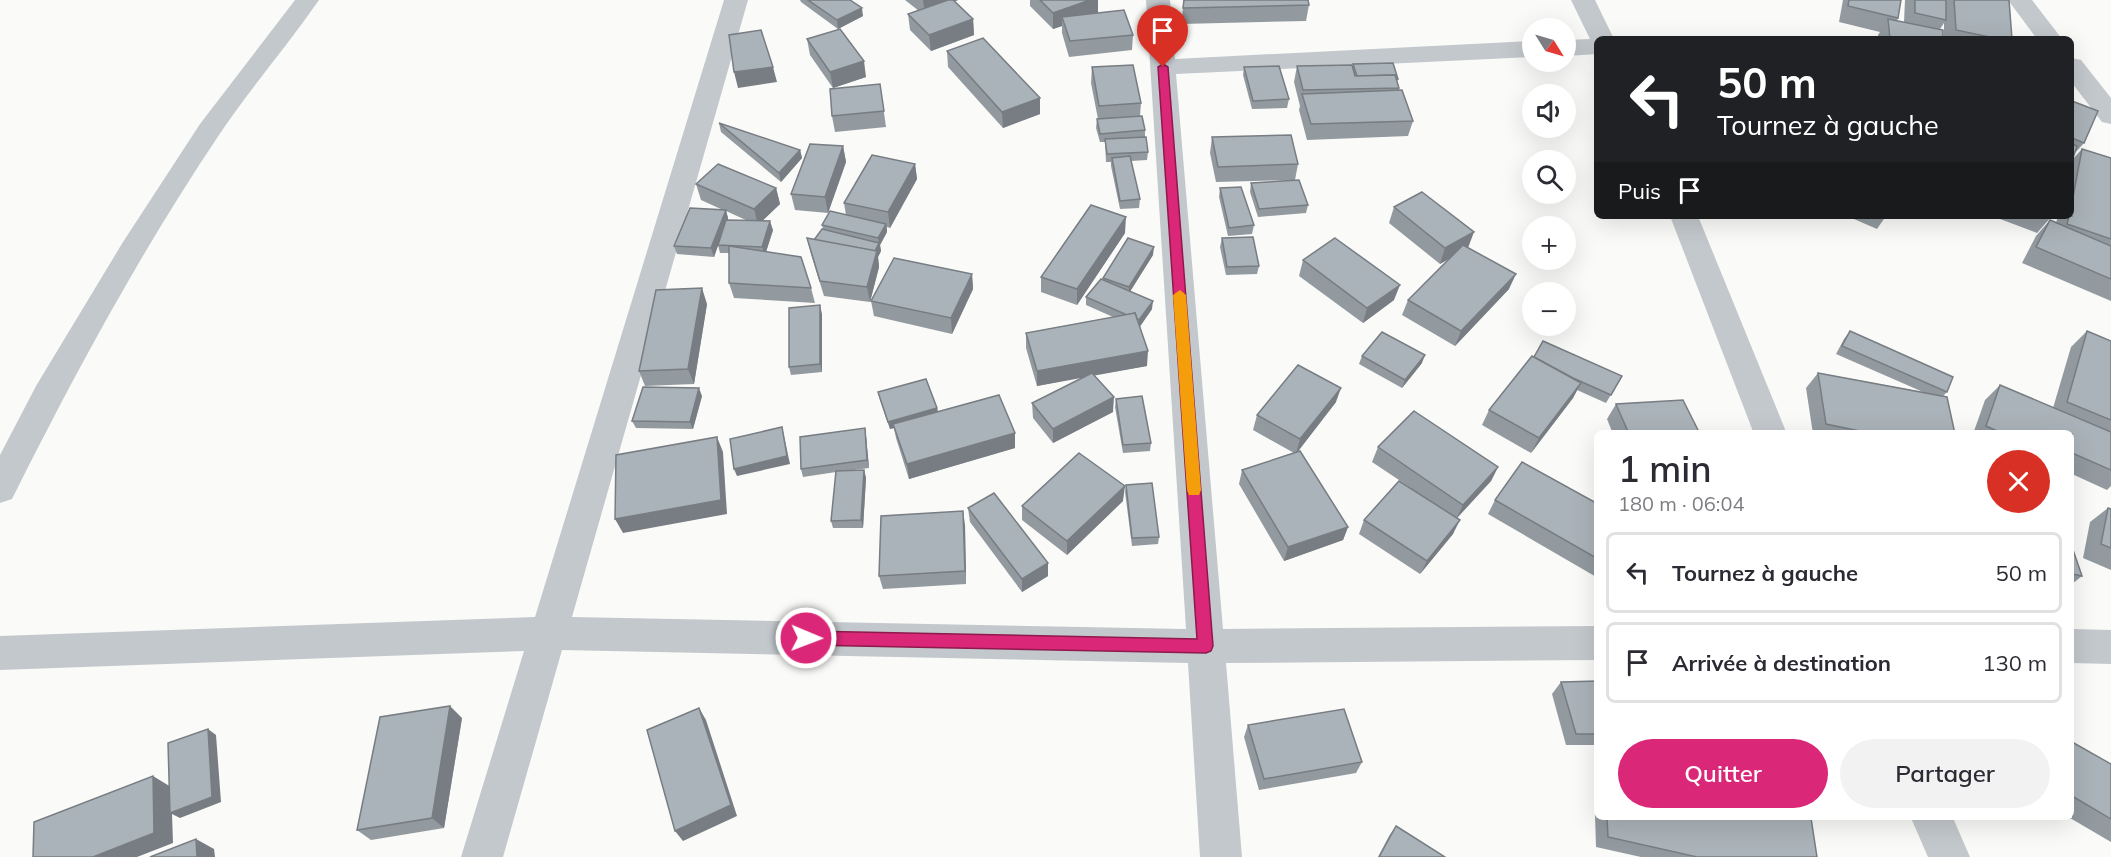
<!DOCTYPE html>
<html lang="fr">
<meta charset="utf-8">
<style>
body{margin:0;font-family:Mulish,sans-serif;background:#f2f2f3;color:#2b2b33;height:100vh;display:flex;flex-direction:column;font-size:22px;white-space:nowrap}
*{box-sizing:border-box;margin:0}
p{font-size:20px;color:#7c7c81}
.icon{flex:none;width:33px;height:33px;fill:none;stroke:currentColor;stroke-width:2;stroke-linecap:round;stroke-linejoin:round}
.map{position:relative;flex:1;overflow:hidden}
.details{position:absolute;left:1594px;top:430px;width:480px;height:390px;display:flex;flex-direction:column;background:#fff;border-radius:9px;box-shadow:0 6px 24px #0002}
.details>*{flex:none}
.guide{position:absolute;left:1594px;top:36px;width:480px;height:183px;border-radius:9px;box-shadow:0 6px 24px #0002;background:#202124;color:#fff;overflow:hidden}
.needle{width:39px;rotate:127deg}
.buttons{position:absolute;left:1522px;top:18px;display:grid;gap:12px}
.buttons a{display:grid;place-items:center;width:54px;height:54px;border-radius:50%;background:#fff;box-shadow:0 6px 24px #0002;font-size:30px}
.pin{position:absolute;display:grid;place-items:center;width:51px;height:51px;color:#fff;margin:-62px -26px;border-radius:50% 50% 50% 0;rotate:-45deg;box-shadow:0 0 6px #0007}
.pin .icon{rotate:45deg}
.me{position:absolute;width:66px;margin:-33px;rotate:91deg;stroke-linejoin:round;filter:drop-shadow(0 0 4px #0008)}
.turn{display:flex;align-items:center;gap:21px;height:126px;padding:0 24px;font-size:27px}
.turn .icon{width:78px;height:78px;stroke-width:2.5}
.turn b{display:block;font-size:42px;line-height:51px}
.then{display:flex;align-items:center;height:57px;padding:0 24px;background:#0003;gap:12px;font-size:22px}
.round{display:grid;place-items:center;flex:none;width:63px;height:63px;border-radius:32px;background:#f2f2f3}
.overview{display:flex;align-items:center;justify-content:space-between;height:102px;padding:0 24px}
h1{font-size:36px;font-weight:600;line-height:45px}
.cta{display:flex;gap:12px;margin-top:auto;padding:12px 24px}
.cta a{flex:1;height:69px;border-radius:36px;background:#db2777;color:#fff;font-size:24px;font-weight:600;line-height:69px;text-align:center}
.cta a+a{background:#f2f2f3;color:#2b2b33}
ul{padding:0;list-style:none}
li{display:flex;align-items:center;gap:18px;height:81px;margin:0 12px 9px;padding:0 12px;border:3px solid #e1e1e2;border-radius:9px}
li div{flex:1}
li b{display:block;font-size:22px}
li em{font-style:normal}
.map>svg:first-child{display:block}
.lines{fill:none;stroke-linecap:round;stroke-linejoin:round}
.street{fill:#c3c8cc;fill-rule:evenodd}
.wall{fill:#929a9f;fill-rule:evenodd}
.shaded-wall{fill:#777d82}
.building{fill:#aab3b9;stroke:#777d82;stroke-width:1.5}
.route{fill:#db2777;stroke:#8e194d;stroke-width:1.5}
.slow{fill:#f59e0b}
</style>
<div class="map">
<svg width="2111" height="857" viewBox="0 0 2111 857">
<rect width="100%" height="100%" fill="#fafaf8"/>
<g class="lines">
<g class="street">
<path d="M295 0H319C287 46 250 89 219 135 141 251 74 375 12 499L0 503V455L36 386 123 242 200 124Z"/>
<path d="M724 0H748L572 617 1186 629 1146 0H1170L1175 59 1533 41V57L1176 74 1223 629 1598 626V660L1226 663 1242 857H1200L1188 663 562 650 503 857H461L524 651 0 670V636L535 617Z"/>
<path d="M1571 0H1595L1614 39H1598V54L1566 56V40L1590 39Z"/>
<path d="M2008 0H2032L2062 39H2037Z"/>
<path d="M2072 58 2081 60 2111 98V124L2102 122 2072 83Z"/>
<path d="M1670 216H1698L1787 434H1754Z"/>
<path d="M2072 629 2111 630V664L2072 663Z"/>
<path d="M1911 818H1953L1970 857H1928Z"/>
</g>
</g>
<g class="wall">
<path d="M800 0H850L863 16 838 29 801 2Z"/>
<path d="M905 0H958L955 1 973 19 974 35 931 51 910 30 908 14 919 11Z"/>
<path d="M1030 0H1098V13L1133 35 1132 50 1069 57 1062 33V26L1053 29 1030 6Z"/>
<path d="M1184 0 1309 5 1306 21 1181 24Z"/>
<path d="M1843 0H1901L1898 18 1897 21 1904 22 1905 0H2009L2012 39H1944V23L1940 29 1943 39H1878V35L1880 32 1839 22Z"/>
<path d="M807 39 866 77 833 88 810 55Z"/>
<path d="M947 51 1040 114 1003 128 948 67Z"/>
<path d="M1353 64 1398 79 1397 82 1399 88V91L1413 121 1408 136 1307 140 1299 110 1300 106 1294 82 1297 66H1353Z"/>
<path d="M1092 67 1141 103 1140 116 1145 130V137L1148 152 1147 160 1131 161 1140 199 1139 208 1120 209 1111 166V162H1106L1105 142H1100L1096 128 1097 119H1098L1091 83Z"/>
<path d="M1244 67 1289 99 1287 108 1252 109 1243 75Z"/>
<path d="M880 84 886 127 835 132 832 116Z"/>
<path d="M2072 101 2084 143 2074 154 2072 160 2082 149 2111 158V301L2022 263 2036 236 2050 220 2056 223 2058 216H2072Z"/>
<path d="M719 123 800 150 802 158 781 182 721 132Z"/>
<path d="M1212 137 1298 164 1295 180 1308 205 1306 213 1258 217 1250 192 1251 183 1290 180 1216 182 1210 153Z"/>
<path d="M843 146 846 162 828 213 795 210 791 194Z"/>
<path d="M915 164 917 179 890 228 887 227V232L880 245 881 251 878 257 879 267 870 302 824 296 811 254 807 238 814 240 823 229 822 225 846 215 844 203Z"/>
<path d="M696 184 776 188 780 204 762 221 773 230 766 252 811 288 815 303 734 298 729 283V253H720L718 245 714 257 677 254 674 246 723 210 701 200ZM726 211 748 221 728 220V218Z"/>
<path d="M1220 188 1254 225 1252 234 1228 236 1219 197Z"/>
<path d="M1394 207 1468 248 1509 289 1455 346 1402 315 1408 300 1450 258 1440 264 1389 223Z"/>
<path d="M1847 216H1886L1877 229Z"/>
<path d="M1992 216H2052L2037 233Z"/>
<path d="M1125 233 1077 305 1041 292V277Z"/>
<path d="M1222 238 1259 266 1257 274 1226 275 1220 247Z"/>
<path d="M1153 255 1130 291 1152 309 1140 326 1147 366 1094 375 1113 412 1053 443 1033 418 1032 403 1083 377 1037 386 1026 348V333L1113 317 1086 305V297L1103 280V278Z"/>
<path d="M1303 260 1394 300 1363 323 1299 276Z"/>
<path d="M972 274 973 289 952 334 874 316 871 301Z"/>
<path d="M707 304 694 384 645 386 639 371Z"/>
<path d="M822 314V372L791 375 789 367Z"/>
<path d="M1850 331 1947 392 1943 396 1955 434H1813L1806 388 1818 373 1923 392 1836 354 1844 339Z"/>
<path d="M2087 331 2111 341V486L2107 490 2072 474V434H1973L1985 400 2000 385 2053 408 2071 347Z"/>
<path d="M1362 356 1422 363 1402 388 1359 364Z"/>
<path d="M1532 356 1622 376 1606 403 1577 390 1573 398 1531 453 1482 425 1489 410Z"/>
<path d="M878 392 937 408 938 411 1015 448 909 479 896 438 894 428 890 429 880 400Z"/>
<path d="M702 396 693 429 636 428 632 421Z"/>
<path d="M1116 399 1151 443 1150 451 1123 453 1115 407Z"/>
<path d="M1336 402 1298 451 1348 527 1343 540 1284 561 1239 484 1242 470 1294 453 1253 430 1257 415Z"/>
<path d="M1616 404 1700 434H1613L1607 419Z"/>
<path d="M865 428 866 436 869 468 846 471 864 470 866 478 863 528H833L831 521 836 472 803 477 801 469Z"/>
<path d="M1378 447 1498 467 1491 481 1457 518 1453 534 1420 574 1359 534 1364 520 1411 488 1372 462Z"/>
<path d="M1126 485 1159 537 1158 544 1132 546 1125 492Z"/>
<path d="M1495 500 1598 504V578L1488 514Z"/>
<path d="M1123 501 1067 555 1022 520V506Z"/>
<path d="M968 508 1048 563V576L1022 592 970 522Z"/>
<path d="M2108 508 2111 509V570L2083 558 2090 522Z"/>
<path d="M965 525 966 584 883 589 879 576Z"/>
<path d="M2072 547 2082 576 2072 584Z"/>
<path d="M1598 681V745H1566L1552 694 1561 682Z"/>
<path d="M462 718 444 828 371 840 357 830Z"/>
<path d="M1248 725 1362 762 1356 773 1259 790 1244 737Z"/>
<path d="M2072 742 2111 764V842L2070 818H2072Z"/>
<path d="M1598 780V818H1811L1817 857H1641L1596 847 1594 783Z"/>
<path d="M1396 826 1445 857H1378L1389 836Z"/>
</g>
<g class="shaded-wall">
<path d="M923 0H958L925 15Z"/>
<path d="M1090 0H1098V13L1062 17V26L1053 29V13Z"/>
<path d="M862 8 863 16 838 29 837 20Z"/>
<path d="M973 19 974 35 931 51 929 35Z"/>
<path d="M864 61 866 77 833 88 830 72Z"/>
<path d="M773 67 777 82 738 88 734 72Z"/>
<path d="M1040 98V114L1003 128 1002 112Z"/>
<path d="M843 146 846 162 828 213 825 197Z"/>
<path d="M800 150 802 158 781 182 779 173Z"/>
<path d="M915 164 917 179 890 228 888 212Z"/>
<path d="M776 188 780 204 758 225 754 209Z"/>
<path d="M726 210 728 218 714 257 711 248Z"/>
<path d="M1126 217 1125 233 1077 305V289Z"/>
<path d="M770 221 773 230 765 255 762 247Z"/>
<path d="M886 224 887 232 880 245 881 251 878 257 879 267 870 302 867 287 872 255 879 244 878 238Z"/>
<path d="M1474 232 1468 248 1440 264 1445 248Z"/>
<path d="M1154 247 1153 255 1128 295 1129 287Z"/>
<path d="M972 274 973 289 952 334 951 318Z"/>
<path d="M1516 274 1509 289 1455 346 1461 331Z"/>
<path d="M1400 285 1394 300 1363 323 1367 308Z"/>
<path d="M702 288 707 304 694 384 688 369Z"/>
<path d="M1153 301 1152 309 1139 328V320Z"/>
<path d="M820 305 822 314V372L820 364Z"/>
<path d="M1148 351 1147 366 1037 386V371Z"/>
<path d="M1425 355 1422 363 1402 388 1405 380Z"/>
<path d="M1581 383 1573 398 1531 453 1539 438Z"/>
<path d="M699 388 702 396 693 429 690 422Z"/>
<path d="M1341 388 1336 402 1296 454 1300 439Z"/>
<path d="M1114 397 1113 412 1053 443V429Z"/>
<path d="M937 408 938 416 893 424 894 428 890 429 888 422Z"/>
<path d="M782 427 790 464 737 476 734 469Z"/>
<path d="M865 428 866 436 869 468 867 460Z"/>
<path d="M1015 433V448L909 479 907 464Z"/>
<path d="M717 437 723 452 727 514 623 533 615 519Z"/>
<path d="M1498 467 1491 481 1456 519 1463 505Z"/>
<path d="M864 470 866 478 863 528 861 520Z"/>
<path d="M1125 486 1123 501 1067 555V541Z"/>
<path d="M963 511 965 525 966 584 965 571Z"/>
<path d="M1460 520 1453 534 1420 574 1427 561Z"/>
<path d="M1348 527 1343 540 1284 561 1288 547Z"/>
<path d="M1048 563V576L1022 592V579Z"/>
<path d="M450 706 462 718 444 828 432 818Z"/>
<path d="M699 708 706 720 737 816 683 841 675 831Z"/>
<path d="M208 729 216 735 221 802 180 818 172 814 173 843 137 857H93L153 776 171 787Z"/>
<path d="M196 839 214 849 215 857H197Z"/>
</g>
<g class="building">
<path d="M808 0H850L862 8 837 20Z"/>
<path d="M948 0H953L973 19 929 35 908 14Z"/>
<path d="M1040 0H1090L1053 13Z"/>
<path d="M1184 0H1308L1309 5 1183 8Z"/>
<path d="M1849 0H1901L1898 18 1848 6Z"/>
<path d="M1915 0H1946V20L1915 13Z"/>
<path d="M1954 0H2009L2012 39H1999L1956 30Z"/>
<path d="M1124 10 1133 35 1070 41 1062 17Z"/>
<path d="M1888 19 1943 30V39H1890Z"/>
<path d="M840 29 864 61 830 72 807 39Z"/>
<path d="M761 30 773 67 734 72 729 35Z"/>
<path d="M983 38 1040 98 1002 112 947 51Z"/>
<path d="M1393 63 1398 79H1396L1395 75 1357 76 1353 64Z"/>
<path d="M1133 65 1141 103 1099 106 1092 67Z"/>
<path d="M1352 65 1355 76 1395 75 1399 88 1303 90 1297 66Z"/>
<path d="M1279 66 1289 99 1253 101 1244 67Z"/>
<path d="M880 84 884 111 832 116 830 89Z"/>
<path d="M1402 90 1413 121 1311 124 1302 94Z"/>
<path d="M2072 101 2098 111 2084 143 2072 138Z"/>
<path d="M1142 116 1145 130 1100 134 1097 119Z"/>
<path d="M719 123 800 150 779 173Z"/>
<path d="M1291 135 1298 164 1218 167 1212 137Z"/>
<path d="M1146 137 1148 152 1107 154 1105 139Z"/>
<path d="M810 144 843 146 825 197 791 194Z"/>
<path d="M2072 144 2077 146 2072 161Z"/>
<path d="M2082 149 2111 158V239L2067 224 2069 216H2072V202Z"/>
<path d="M872 155 915 164 888 212 844 203Z"/>
<path d="M1130 156 1140 199 1120 201 1112 158Z"/>
<path d="M718 164 776 188 754 209 696 184Z"/>
<path d="M1299 180 1308 205 1259 209 1251 183Z"/>
<path d="M1241 187 1254 225 1229 228 1220 188Z"/>
<path d="M1422 192 1474 232 1445 248 1394 207Z"/>
<path d="M1091 205 1126 217 1077 289 1041 277Z"/>
<path d="M690 208 726 210 711 248 674 246Z"/>
<path d="M830 211 886 224 878 238 822 225Z"/>
<path d="M726 220 770 221 762 247 718 245Z"/>
<path d="M2050 220 2111 246V279L2036 247Z"/>
<path d="M822 229 879 243 875 251 814 240Z"/>
<path d="M1253 237 1259 266 1227 267 1222 238Z"/>
<path d="M807 238 877 251 867 287 820 281Z"/>
<path d="M1128 238 1154 247 1129 287 1103 278Z"/>
<path d="M1335 238 1400 285 1367 308 1303 260Z"/>
<path d="M1463 245 1516 274 1461 331 1408 300Z"/>
<path d="M729 246 801 257 811 288 729 283Z"/>
<path d="M894 258 972 274 951 318 871 301Z"/>
<path d="M1101 279 1153 301 1139 320 1137 319 1135 313 1127 315 1086 297Z"/>
<path d="M702 288 688 369 639 371 656 290Z"/>
<path d="M820 305V364L789 367V308Z"/>
<path d="M1135 313 1148 351 1037 371 1026 333Z"/>
<path d="M1850 331 1953 377 1947 392 1842 346Z"/>
<path d="M2087 331 2111 341V420L2067 402Z"/>
<path d="M1382 332 1425 355 1405 380 1362 356Z"/>
<path d="M1543 341 1622 376 1611 395 1573 378 1534 357Z"/>
<path d="M1532 356 1581 383 1539 438 1489 410Z"/>
<path d="M1298 365 1341 388 1300 439 1257 415Z"/>
<path d="M1092 373 1114 397 1053 429 1032 403Z"/>
<path d="M1818 373 1947 397 1955 434H1874L1826 424Z"/>
<path d="M926 379 937 408 888 422 878 392Z"/>
<path d="M2000 385 2111 432V470L2072 453V434H2004L1986 426Z"/>
<path d="M643 387 699 388 690 422 632 421Z"/>
<path d="M999 395 1015 433 907 464 893 424Z"/>
<path d="M1142 396 1151 443 1123 445 1116 399Z"/>
<path d="M1683 400 1700 434H1629L1616 404Z"/>
<path d="M1414 411 1498 467 1463 505 1378 447Z"/>
<path d="M782 427 787 456 734 469 730 439Z"/>
<path d="M865 428 867 460 801 469 800 437Z"/>
<path d="M717 437 721 500 615 519 616 455Z"/>
<path d="M1300 451 1348 527 1288 547 1242 470Z"/>
<path d="M1079 453 1125 486 1067 541 1022 506Z"/>
<path d="M1522 462 1598 504V559L1495 500Z"/>
<path d="M864 470 861 520 831 521 836 471Z"/>
<path d="M1399 481 1460 520 1427 561 1364 520Z"/>
<path d="M1152 483 1159 537 1132 538 1126 485Z"/>
<path d="M994 493 1048 563 1022 579 968 508Z"/>
<path d="M2108 508 2111 509V548L2101 544Z"/>
<path d="M963 511 965 571 879 576 881 516Z"/>
<path d="M2072 547 2082 576 2072 574Z"/>
<path d="M1598 681V734H1576L1561 682Z"/>
<path d="M450 706 432 818 357 830 380 717Z"/>
<path d="M699 708 731 805 675 831 647 730Z"/>
<path d="M1344 709 1362 762 1264 779 1248 725Z"/>
<path d="M208 729 212 797 170 813 168 743Z"/>
<path d="M2072 742 2111 764V819L2072 796Z"/>
<path d="M153 776 154 833 93 857H33L34 822Z"/>
<path d="M1607 818H1811L1817 857H1697L1608 837Z"/>
<path d="M1396 826 1445 857H1379Z"/>
<path d="M196 839 197 857H150Z"/>
</g>
<path class="route" d="M1163 64 1168 67 1213 646 1211 651 1206 653 806 645 800 643 798 638 800 633 806 631 1197 639 1158 67Z"/>
<path class="slow" d="M1180 290 1186 295 1201 490 1199 495H1189L1187 490 1173 295Z"/>
</svg>
<div class="buttons">
<a><svg class="needle" viewBox="-14 -14 28 28"><path d="M0-13l5 13h-10z" fill="#e53935"/><path d="M0 13l5-13h-10z" fill="#7c7c81"/></svg></a>
<a><svg class="icon" aria-label="sound" viewBox="0 0 24 24"><path d="M4 9h4l5-4v14l-5-4H4zM17 9q2 3 0 6"/></svg></a>
<a><svg class="icon" aria-label="search" viewBox="0 0 24 24"><circle cx="10" cy="10" r="6"/><path d="M15 15l6 6"/></svg></a>
<a>+</a>
<a>−</a>
</div>
<div class="pin" style="left:1163px;top:67px;background:#d93025"><svg class="icon" aria-label="arrive" viewBox="0 0 24 24"><path d="M6 21V4h12l-3 4 3 4H6"/></svg></div>
<svg class="me" style="left:806px;top:638px" viewBox="-20 -20 40 40"><circle r="17" fill="#db2777" stroke="#fff" stroke-width="3"/><path d="M0-11L8 9 0 5-8 9z" fill="#fff"/></svg>
<div class="guide">
<div class="turn"><svg class="icon" aria-label="left" viewBox="0 0 24 24"><path d="M17 20v-9H6M10 6l-5 5 5 5"/></svg><div><b>50 m</b>Tournez à gauche</div></div>
<div class="then">Puis<svg class="icon" aria-label="arrive" viewBox="0 0 24 24"><path d="M6 21V4h12l-3 4 3 4H6"/></svg></div>
</div>
<section class="details">
<div class="overview"><div><h1>1 min</h1><p>180 m · 06:04</p></div><a class="round" style="background:#d93025;color:#fff"><svg class="icon" aria-label="close" viewBox="0 0 24 24"><path d="M6 6l12 12M18 6L6 18"/></svg></a></div>
<ul>
<li><svg class="icon" aria-label="left" viewBox="0 0 24 24"><path d="M17 20v-9H6M10 6l-5 5 5 5"/></svg><div><b>Tournez à gauche</b></div><em>50 m</em></li>
<li><svg class="icon" aria-label="arrive" viewBox="0 0 24 24"><path d="M6 21V4h12l-3 4 3 4H6"/></svg><div><b>Arrivée à destination</b></div><em>130 m</em></li>
</ul>
<div class="cta"><a>Quitter</a><a>Partager</a></div>
</section>
</div>
